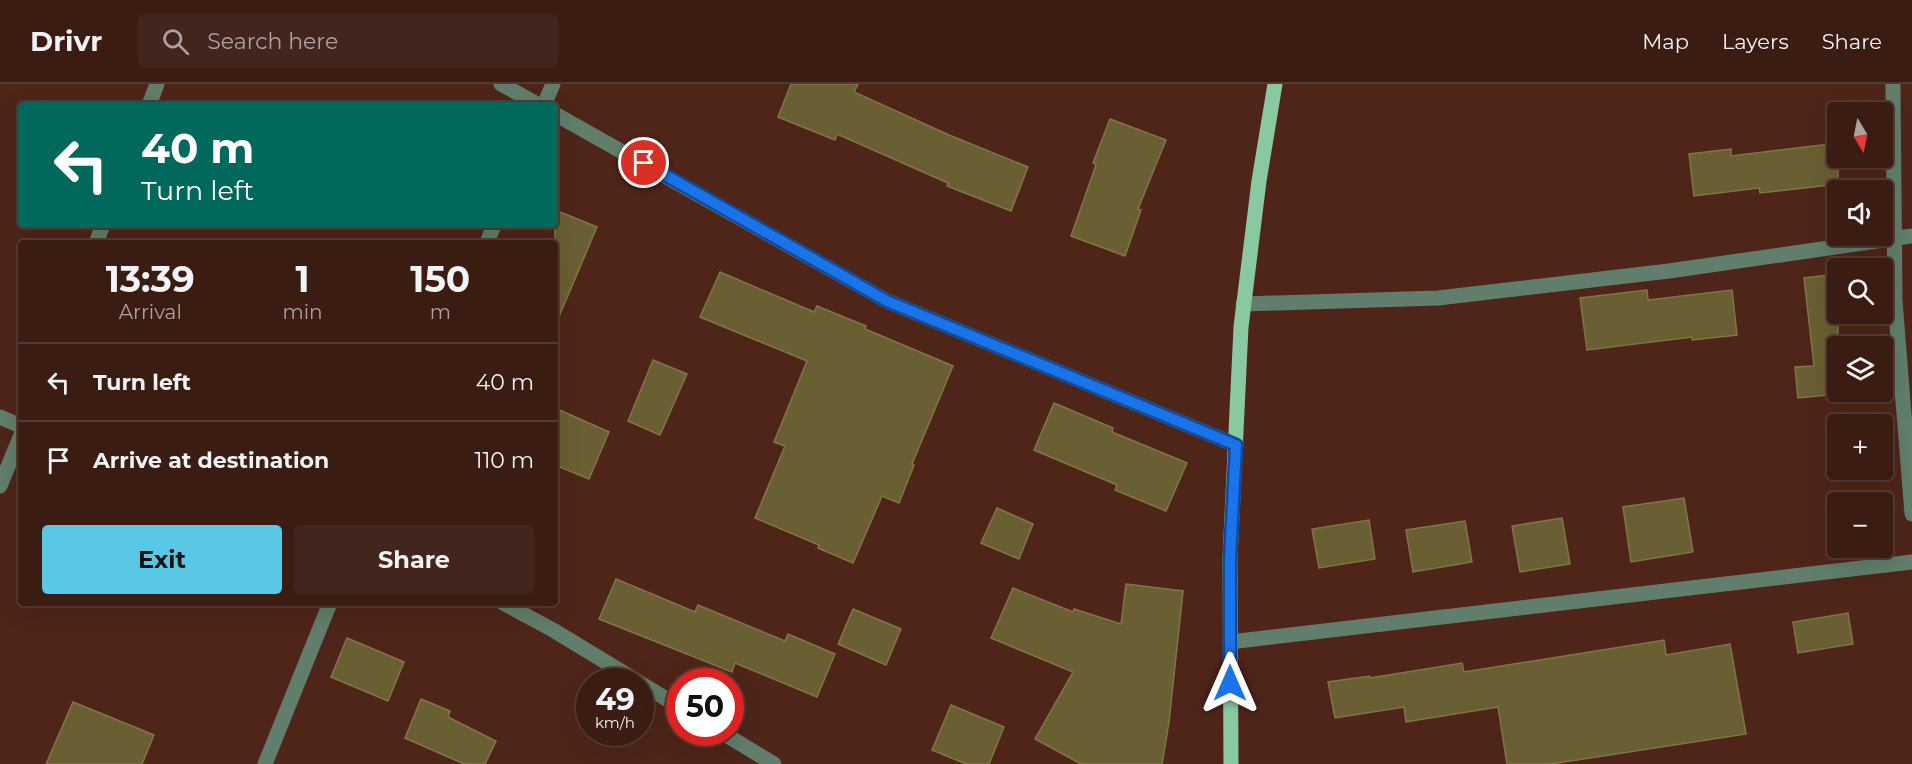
<!DOCTYPE html>
<meta charset="utf-8">
<style>
body{margin:0;font-family:Montserrat,sans-serif;background:#42251c;color:#f1f3f6;height:100vh;display:flex;flex-direction:column;font-size:22px;white-space:nowrap}
*{box-sizing:border-box;margin:0}
p{font-size:20px;color:#aca1a0}
.icon{flex:none;width:33px;height:33px;fill:none;stroke:currentColor;stroke-width:2;stroke-linecap:round;stroke-linejoin:round}
.map{position:relative;flex:1;overflow:hidden}
.side{position:absolute;left:18px;top:156px;width:540px;height:366px;display:flex;flex-direction:column;background:#3b1c13;border-radius:6px;box-shadow:0 6px 24px #0002,0 0 0 2px #543a33}
.side>*{flex:none}
.banner{position:absolute;left:18px;top:18px;width:540px;height:126px;border-radius:6px;box-shadow:0 6px 24px #0002,0 0 0 2px #543a33;background:#00695c;color:#fff;overflow:hidden}
.needle{width:39px;rotate:170deg}
.fabs{position:absolute;left:1827px;top:18px;display:grid;gap:12px}
.fabs a{display:grid;place-items:center;width:66px;height:66px;border-radius:6px;background:#3b1c13;box-shadow:0 6px 24px #0002,0 0 0 2px #543a33;font-size:30px}
.speed{position:absolute;left:576px;top:584px;display:flex;gap:12px;font-size:30px;font-weight:700;text-align:center}
.speed>*{display:grid;place-content:center;width:78px;height:78px;border-radius:50%;background:#3b1c13;box-shadow:0 6px 24px #0002,0 0 0 2px #543a33;line-height:1}
.speed small{font-size:15px;font-weight:400}
.speed .limit{border:9px solid #d22;background:#fff;color:#111}
.pin{position:absolute;display:grid;place-items:center;width:51px;height:51px;color:#fff;margin:-26px;border:3px solid #fff;border-radius:50%;box-shadow:0 2px 6px #0007}
.me{position:absolute;width:66px;margin:-33px;rotate:0deg;stroke-linejoin:round;filter:drop-shadow(0 0 4px #0008)}
.turn{display:flex;align-items:center;gap:21px;height:126px;padding:0 24px;font-size:27px}
.turn .icon{width:78px;height:78px;stroke-width:2.5}
.turn b{display:block;font-size:42px;line-height:51px}
.eta{display:flex;justify-content:space-evenly;align-items:center;height:102px;text-align:center}
.eta b{font-size:36px;font-weight:700;line-height:42px}
.cta{display:flex;gap:12px;margin-top:auto;padding:12px 24px}
.cta a{flex:1;height:69px;border-radius:6px;background:#59c8e5;color:#111;font-size:24px;font-weight:700;line-height:69px;text-align:center}
.cta a+a{background:#42251c;color:#f1f3f6}
ul{padding:0;list-style:none}
li{display:flex;align-items:center;gap:18px;height:78px;padding:0 24px;border-top:2px solid #543a33}
li div{flex:1}
li b{display:block;font-size:22px}
li em{font-style:normal}
header{display:flex;align-items:center;gap:36px;box-sizing:border-box;height:84px;padding:0 30px;background:#3b1c13;border-bottom:2px solid #543a33}
header strong{font-size:28px}
nav{display:flex;gap:33px;margin-inline-start:auto;font-size:21px}
.search{width:420px;height:54px;background:#42251c;display:flex;align-items:center;gap:15px;box-sizing:border-box;padding:0 21px;border-radius:6px;color:#aca1a0;font-size:22px}
.map>svg:first-child{display:block}
.building{fill:#6a5f32;stroke:#807648;stroke-width:1.5}
.lines{fill:none;stroke-linecap:round;stroke-linejoin:round}
.minor{stroke:#607e6b;stroke-width:15}
.major{stroke:#89c9a2;stroke-width:15}
.route-casing{stroke:#114b97;stroke-width:15}
.route{stroke:#1a73e8;stroke-width:10}
</style>
<header>
<strong>Drivr</strong>
<div class="search"><svg class="icon" aria-label="search" viewBox="0 0 24 24"><circle cx="10" cy="10" r="6"/><path d="M15 15l6 6"/></svg>Search here</div>
<nav><a>Map</a><a>Layers</a><a>Share</a></nav>
</header>
<div class="map">
<svg width="1912" height="680" viewBox="0 0 1912 680">
<rect width="100%" height="100%" fill="#4f2519"/>
<g class="building">
<path d="M791 0H858L854 8 949 51 1028 83 1011 127 947 102 948 99 837 50 835 56 778 33Z"/>
<path d="M1110 35 1166 56 1138 125 1141 126 1125 172 1071 152 1096 81 1093 79Z"/>
<path d="M1838 59V100L1760 109 1759 104 1694 112 1689 70 1731 65V72Z"/>
<path d="M555 126 597 143 555 242Z"/>
<path d="M720 188 814 228 817 222 866 242 865 245 953 282 912 380 914 381 899 419 882 412 853 479 818 464 819 461 755 434 785 362 774 358 807 277 700 233Z"/>
<path d="M1838 190V310L1798 314 1795 283 1814 282 1804 194Z"/>
<path d="M1647 206 1648 216 1732 206 1737 251 1692 256V253L1587 266 1580 214Z"/>
<path d="M653 276 687 290 660 351 628 337Z"/>
<path d="M1054 319 1113 344 1112 348 1187 379 1166 427 1115 406 1117 401 1034 366Z"/>
<path d="M555 324 609 348 589 395 555 381Z"/>
<path d="M1684 414 1693 468 1631 478 1623 423Z"/>
<path d="M997 424 1033 440 1019 475 981 459Z"/>
<path d="M1562 434 1570 480 1520 488 1512 442Z"/>
<path d="M1369 436 1375 475 1319 484 1312 445Z"/>
<path d="M1465 437 1472 478 1413 488 1406 446Z"/>
<path d="M616 495 695 528 698 521 785 557 788 550 835 570 817 613 735 579 732 588 599 535Z"/>
<path d="M1126 500 1183 507 1169 638 1162 680H1081L1035 655 1073 588 991 554 1013 504 1073 528 1074 525 1121 540Z"/>
<path d="M853 525 901 545 886 581 838 560Z"/>
<path d="M1848 529 1853 560 1798 569 1793 538Z"/>
<path d="M347 554 404 578 388 617 331 593Z"/>
<path d="M1664 556 1666 571 1730 560 1746 650 1551 680H1507L1498 623 1406 638 1404 623 1335 634 1328 598 1370 592V594L1462 579 1464 588Z"/>
<path d="M421 615 450 627 448 633 496 657 485 680H464L405 654Z"/>
<path d="M73 618 154 651 142 680H46Z"/>
<path d="M951 621 1004 643 989 680H966L932 666Z"/>
</g>
<g class="lines">
<g class="minor">
<path d="M501 0 539 21"/>
<path d="M1893 0 1895 217 1912 430"/>
<path d="M149 21 157 0"/>
<path d="M544 21 553 0"/>
<path d="M555 30 887 217 1236 361"/>
<path d="M96 159 103 141"/>
<path d="M487 159 494 141"/>
<path d="M1243 220 1438 214 1669 187 1912 152"/>
<path d="M0 333 21 342"/>
<path d="M0 402 21 351"/>
<path d="M503 519 553 546 637 597"/>
<path d="M1230 558 1912 478"/>
<path d="M640 599 680 623"/>
<path d="M721 648 774 680"/>
<path d="M265 680 330 519"/>
</g>
<path class="major" d="M1231 680 1230 474 1241 243 1259 97 1275 0"/>
</g>
<g class="lines">
<g class="route-casing">
<path id="route" d="M644 79 887 217 1236 361 1230 474V599"/>
</g>
<use href="#route" class="route"/>
</g>
</svg>
<div class="fabs">
<a><svg class="needle" viewBox="-14 -14 28 28"><path d="M0-13l5 13h-10z" fill="#e53935"/><path d="M0 13l5-13h-10z" fill="#aca1a0"/></svg></a>
<a><svg class="icon" aria-label="sound" viewBox="0 0 24 24"><path d="M4 9h4l5-4v14l-5-4H4zM17 9q2 3 0 6"/></svg></a>
<a><svg class="icon" aria-label="search" viewBox="0 0 24 24"><circle cx="10" cy="10" r="6"/><path d="M15 15l6 6"/></svg></a>
<a><svg class="icon" aria-label="layers" viewBox="0 0 24 24"><path d="M12 4l9 5-9 5-9-5zM3 14l9 5 9-5"/></svg></a>
<a>+</a>
<a>−</a>
</div>
<div class="speed"><div>49<small>km/h</small></div><div class="limit">50</div></div>
<div class="pin" style="left:644px;top:79px;background:#d93025"><svg class="icon" aria-label="arrive" viewBox="0 0 24 24"><path d="M6 21V4h12l-3 4 3 4H6"/></svg></div>
<svg class="me" style="left:1230px;top:599px" viewBox="-20 -20 40 40"><path d="M0-17L14 15 0 8-14 15z" fill="#1a73e8" stroke="#fff" stroke-width="4"/></svg>
<div class="banner">
<div class="turn"><svg class="icon" aria-label="left" viewBox="0 0 24 24"><path d="M17 20v-9H6M10 6l-5 5 5 5"/></svg><div><b>40 m</b>Turn left</div></div>
</div>
<section class="side">
<div class="eta">
<div><b>13:39</b><p>Arrival</p></div>
<div><b>1</b><p>min</p></div>
<div><b>150</b><p>m</p></div>
</div>
<ul>
<li><svg class="icon" aria-label="left" viewBox="0 0 24 24"><path d="M17 20v-9H6M10 6l-5 5 5 5"/></svg><div><b>Turn left</b></div><em>40 m</em></li>
<li><svg class="icon" aria-label="arrive" viewBox="0 0 24 24"><path d="M6 21V4h12l-3 4 3 4H6"/></svg><div><b>Arrive at destination</b></div><em>110 m</em></li>
</ul>
<div class="cta"><a>Exit</a><a>Share</a></div>
</section>
</div>
